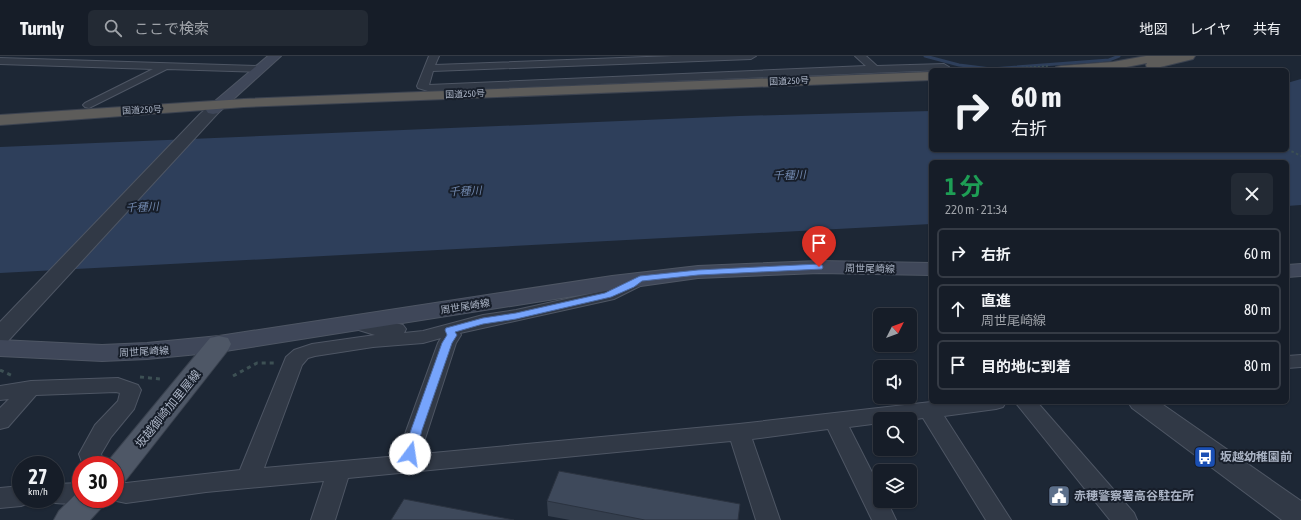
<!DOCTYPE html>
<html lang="ja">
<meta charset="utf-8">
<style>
body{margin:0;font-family:"Asap Condensed","Noto Sans JP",sans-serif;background:#232a34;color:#f1f3f6;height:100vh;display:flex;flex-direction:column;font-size:15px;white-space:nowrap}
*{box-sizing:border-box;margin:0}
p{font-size:13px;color:#9ea2a8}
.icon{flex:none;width:22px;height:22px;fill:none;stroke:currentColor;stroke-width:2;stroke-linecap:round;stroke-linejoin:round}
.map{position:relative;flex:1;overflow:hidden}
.details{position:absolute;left:929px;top:104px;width:360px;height:244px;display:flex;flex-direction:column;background:#161d28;border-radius:6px;box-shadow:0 1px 3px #0004,0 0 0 1px #353b45}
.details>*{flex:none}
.guide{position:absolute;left:929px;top:12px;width:360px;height:84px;border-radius:6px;box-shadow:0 1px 3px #0004,0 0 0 1px #353b45;background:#161d28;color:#f1f3f6;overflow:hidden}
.needle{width:26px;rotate:48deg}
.tools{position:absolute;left:873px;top:252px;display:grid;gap:8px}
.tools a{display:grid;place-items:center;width:44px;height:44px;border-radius:6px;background:#161d28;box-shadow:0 1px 3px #0004,0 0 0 1px #353b45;font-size:20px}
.speed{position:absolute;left:12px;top:400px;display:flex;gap:8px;font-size:20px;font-weight:700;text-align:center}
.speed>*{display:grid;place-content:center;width:52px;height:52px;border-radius:50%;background:#161d28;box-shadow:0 1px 3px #0004,0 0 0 1px #353b45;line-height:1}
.speed small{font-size:10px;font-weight:400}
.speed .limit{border:6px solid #d22;background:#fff;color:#111}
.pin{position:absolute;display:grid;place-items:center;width:34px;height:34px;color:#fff;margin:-41px -17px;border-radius:50% 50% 50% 0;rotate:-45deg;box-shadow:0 0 4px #0007}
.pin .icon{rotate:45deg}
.me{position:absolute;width:44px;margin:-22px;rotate:14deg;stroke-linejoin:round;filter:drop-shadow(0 0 3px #0008)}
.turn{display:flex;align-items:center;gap:14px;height:84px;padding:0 16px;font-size:18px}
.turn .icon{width:52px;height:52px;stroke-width:2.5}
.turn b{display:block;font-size:28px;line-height:34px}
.round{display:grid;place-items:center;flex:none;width:42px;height:42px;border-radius:6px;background:#232a34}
.summary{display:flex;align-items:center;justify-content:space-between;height:68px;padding:0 16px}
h1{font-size:24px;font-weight:700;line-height:30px;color:#1e9e55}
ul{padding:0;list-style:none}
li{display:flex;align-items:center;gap:12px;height:50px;margin:0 8px 6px;padding:0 8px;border:2px solid #353b45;border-radius:6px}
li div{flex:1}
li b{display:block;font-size:15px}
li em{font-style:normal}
header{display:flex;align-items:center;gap:24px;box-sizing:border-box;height:56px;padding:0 20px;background:#161d28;border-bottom:1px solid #353b45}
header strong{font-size:19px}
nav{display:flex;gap:22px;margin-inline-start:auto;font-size:14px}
.search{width:280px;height:36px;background:#232a34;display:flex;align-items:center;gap:10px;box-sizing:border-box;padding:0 14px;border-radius:6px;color:#9ea2a8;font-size:15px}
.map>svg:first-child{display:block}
.water{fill:#2e3f5b}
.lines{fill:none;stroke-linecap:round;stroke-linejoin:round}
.stream{stroke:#2e3f5b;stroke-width:3}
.minor-casing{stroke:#4e5664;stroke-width:2}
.tertiary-casing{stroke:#4e5664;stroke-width:2}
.secondary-casing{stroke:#4e5664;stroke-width:2}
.primary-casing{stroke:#3a424f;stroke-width:2}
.trunk-casing{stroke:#3c4350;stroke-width:2}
.path-far2{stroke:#3d5054;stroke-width:1.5;stroke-dasharray:2 2;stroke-linecap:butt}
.path-far1{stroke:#3d5054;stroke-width:2;stroke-dasharray:2.5 2.5;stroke-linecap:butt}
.path{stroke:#3d5054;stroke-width:3;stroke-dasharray:4 4;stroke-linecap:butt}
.minor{fill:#313946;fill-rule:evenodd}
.tertiary{fill:#313946;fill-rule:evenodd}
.secondary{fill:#3f4759;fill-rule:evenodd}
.primary{fill:#4e5766;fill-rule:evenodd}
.trunk{fill:#5d5c5a;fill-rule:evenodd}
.wall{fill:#353f4e}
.building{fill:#3e495b;stroke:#2b3340}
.route{fill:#76a4fc;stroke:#4d6ba4}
.labels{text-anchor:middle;stroke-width:4;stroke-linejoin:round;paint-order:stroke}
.far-street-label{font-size:9px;fill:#aab3c4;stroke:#171e2a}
.street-label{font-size:10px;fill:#aab3c4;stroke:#171e2a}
.water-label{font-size:11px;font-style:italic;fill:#7188ae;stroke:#171e2a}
.near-street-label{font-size:12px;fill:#aab3c4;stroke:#171e2a}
.near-poi-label{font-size:12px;font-weight:bold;fill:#aab3c4;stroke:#171e2a;text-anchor:start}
</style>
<header>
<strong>Turnly</strong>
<div class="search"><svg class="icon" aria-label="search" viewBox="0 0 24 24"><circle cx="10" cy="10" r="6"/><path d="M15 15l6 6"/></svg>ここで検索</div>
<nav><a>地図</a><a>レイヤ</a><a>共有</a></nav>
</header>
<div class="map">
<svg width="1301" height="464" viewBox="0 0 1301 464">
<rect width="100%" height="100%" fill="#1d2735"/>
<path class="water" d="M1301 23V149L1287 150V106H931V168L0 217V91L739 60 931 55V94H1287V27Z"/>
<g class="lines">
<path class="stream" d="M925 0 959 9 991 13 1109 4 1119 0"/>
<g class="minor-casing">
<g id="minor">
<path d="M429 0H439L435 9 673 0H756L751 3 433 15 429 29 866 10 855 0H866L877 10 944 8 949 11 944 14 428 35 418 32 417 30Z"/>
<path d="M0 2 260 10 265 13 260 16 167 13 89 52 85 51 83 49 85 47 153 13 0 8Z"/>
<path d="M640 218 646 219 648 223 646 227 614 243 460 277 461 279 456 287 423 389 422 398 739 368 931 346H1006L1003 351 996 353 944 360 1011 464H986L923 362 910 364 880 363V367L849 371 880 432V445H887L896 464H872L828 373 752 383 780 464H756L731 385 348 422 335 464H311L324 425 206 436 126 447 107 443H115V426L126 427 240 414 286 301 294 294 312 288 375 279 349 271 346 267 349 263C358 260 365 265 374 267 384 269 394 266 403 269L406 273 404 277 423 275 483 259 516 254 603 235ZM441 282 438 287 401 389 399 400 264 412 302 309 308 302 315 300 373 291 423 287Z"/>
<path d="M1301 299V311L1287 312V300Z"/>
<path d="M118 322 138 329 141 334 134 353 111 381 101 398 105 409H83L79 398 95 369 118 345 120 337 116 336 36 339 8 371 0 373V352L9 343 0 344V330L31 325Z"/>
<path d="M1015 346H1037L1134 457 1137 464H1110Z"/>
<path d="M81 427V443L89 444C76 448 60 449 47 445L46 443H55V428Z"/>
<path d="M21 430V443H31L29 447 21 450 0 452V432Z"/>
</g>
</g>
<g class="tertiary-casing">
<g id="tertiary">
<path d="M213 50 218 51 220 54 218 57 8 285 0 287V266L200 58 208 51Z"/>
<path d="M1128 346H1159L1301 445V464H1282L1132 352Z"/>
</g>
</g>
<g class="secondary-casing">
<g id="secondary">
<path d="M268 0H281L218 57 213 58 208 57 206 54 208 51Z"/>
<path d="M819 205 931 207V219L819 217 698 222 612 234 219 296 147 303 102 305 0 300V284L102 289 147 287 219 280 612 220 698 210Z"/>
<path d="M1301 208V220L1287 221V209Z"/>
</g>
</g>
<g class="primary-casing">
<g id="primary">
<path d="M219 280 228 282 231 288 228 294 125 425 115 429V409H105L210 282Z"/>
<path d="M81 433V443H105L101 452 90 464H54L59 455Z"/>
</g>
</g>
<g class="trunk-casing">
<g id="trunk">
<path d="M1146 0H1195L1193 3 1152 13 1147 12 1146 9 1147 7 1111 14H1055L1056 11 1061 10 1113 6Z"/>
<path d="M931 16V24L244 51 0 69V59L244 43Z"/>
</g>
</g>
<path class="path-far2" d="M978 14 1049 10"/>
<path class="path-far1" d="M1287 93 1301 100"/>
<g class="path">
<path d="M0 314 13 320"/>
<path d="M233 320 257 307H275"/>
<path d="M140 321 161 323"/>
</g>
<use href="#minor" class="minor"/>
<use href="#tertiary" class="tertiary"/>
<use href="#secondary" class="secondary"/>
<use href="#primary" class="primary"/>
<use href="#trunk" class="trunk"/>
</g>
<path class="wall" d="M547 445 740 448 738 464H570L548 460Z"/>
<g class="building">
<path d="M559 415 740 448 738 464H645L547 445Z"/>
<path d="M404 443 514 464H391Z"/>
</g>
<path class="route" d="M819 208 822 209 823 211 822 213 698 219 642 225 634 231 611 241 516 263 483 268 455 276 457 279 452 287 422 374 416 398 414 402 410 403 406 402 404 398 411 374 442 287 447 279 445 274 446 272 483 262 516 257 605 237 640 220 698 214Z"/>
<defs>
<g id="bus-square" transform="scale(1.15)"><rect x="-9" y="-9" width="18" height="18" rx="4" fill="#1a4fb4" stroke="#171e2a"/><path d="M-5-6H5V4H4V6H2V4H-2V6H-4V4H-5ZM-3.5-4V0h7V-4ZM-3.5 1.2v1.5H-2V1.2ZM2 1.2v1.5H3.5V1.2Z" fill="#fff"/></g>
<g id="civic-square" transform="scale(1.15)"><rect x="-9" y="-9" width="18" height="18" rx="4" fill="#5c6f8a" stroke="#171e2a"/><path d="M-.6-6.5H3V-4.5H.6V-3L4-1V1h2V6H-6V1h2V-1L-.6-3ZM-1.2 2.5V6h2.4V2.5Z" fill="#fff"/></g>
</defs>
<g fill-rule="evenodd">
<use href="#bus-square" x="1205" y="401"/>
<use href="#civic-square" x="1059" y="440"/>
</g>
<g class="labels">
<g class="far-street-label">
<text transform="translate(789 25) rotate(-2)" y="3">国道250号</text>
<text transform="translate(465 38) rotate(-2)" y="3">国道250号</text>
<text transform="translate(142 54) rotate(-3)" y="3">国道250号</text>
</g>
<g class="street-label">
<text transform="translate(870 212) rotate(1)" y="4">周世尾崎線</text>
<text transform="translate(465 250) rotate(-9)" y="4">周世尾崎線</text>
<text transform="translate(144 295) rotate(-3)" y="4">周世尾崎線</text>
</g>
<g class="water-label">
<text transform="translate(789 119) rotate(-2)" y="4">千種川</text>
<text transform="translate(465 135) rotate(-3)" y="4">千種川</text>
<text transform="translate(142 151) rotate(-3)" y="4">千種川</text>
</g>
<g class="near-street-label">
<text transform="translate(168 353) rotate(-51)" y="4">坂越御崎加里屋線</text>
</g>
<g class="near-poi-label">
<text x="1220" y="405">坂越幼稚園前</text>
<text x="1074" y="444">赤穂警察署高谷駐在所</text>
</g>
</g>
</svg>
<div class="tools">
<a><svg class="needle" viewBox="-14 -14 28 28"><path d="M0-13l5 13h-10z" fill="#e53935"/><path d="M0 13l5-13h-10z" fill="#9ea2a8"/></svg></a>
<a><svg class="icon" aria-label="sound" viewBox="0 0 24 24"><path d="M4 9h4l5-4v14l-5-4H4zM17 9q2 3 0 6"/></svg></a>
<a><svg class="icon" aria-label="search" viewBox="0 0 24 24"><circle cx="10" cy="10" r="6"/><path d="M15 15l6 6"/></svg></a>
<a><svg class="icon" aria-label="layers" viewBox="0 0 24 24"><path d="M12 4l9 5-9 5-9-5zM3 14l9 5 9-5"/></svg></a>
</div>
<div class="speed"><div>27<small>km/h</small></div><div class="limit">30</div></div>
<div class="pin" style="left:819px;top:211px;background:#d93025"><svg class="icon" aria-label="arrive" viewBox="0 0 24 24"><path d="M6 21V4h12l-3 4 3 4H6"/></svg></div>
<svg class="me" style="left:410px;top:398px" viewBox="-20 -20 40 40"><circle r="19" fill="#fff"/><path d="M0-13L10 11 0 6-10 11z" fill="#76a4fc"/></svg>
<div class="guide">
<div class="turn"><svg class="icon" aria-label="right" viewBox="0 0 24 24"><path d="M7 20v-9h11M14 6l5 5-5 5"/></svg><div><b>60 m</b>右折</div></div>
</div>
<section class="details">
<div class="summary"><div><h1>1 分</h1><p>220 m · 21:34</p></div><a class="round"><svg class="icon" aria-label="close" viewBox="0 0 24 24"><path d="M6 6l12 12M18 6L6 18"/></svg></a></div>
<ul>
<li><svg class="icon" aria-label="right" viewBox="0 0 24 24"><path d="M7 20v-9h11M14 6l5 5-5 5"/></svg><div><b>右折</b></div><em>60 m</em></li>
<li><svg class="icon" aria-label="ahead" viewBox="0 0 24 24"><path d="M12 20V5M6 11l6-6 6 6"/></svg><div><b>直進</b><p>周世尾崎線</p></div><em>80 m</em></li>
<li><svg class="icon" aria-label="arrive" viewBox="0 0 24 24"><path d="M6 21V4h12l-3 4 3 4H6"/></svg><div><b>目的地に到着</b></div><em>80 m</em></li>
</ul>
</section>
</div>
